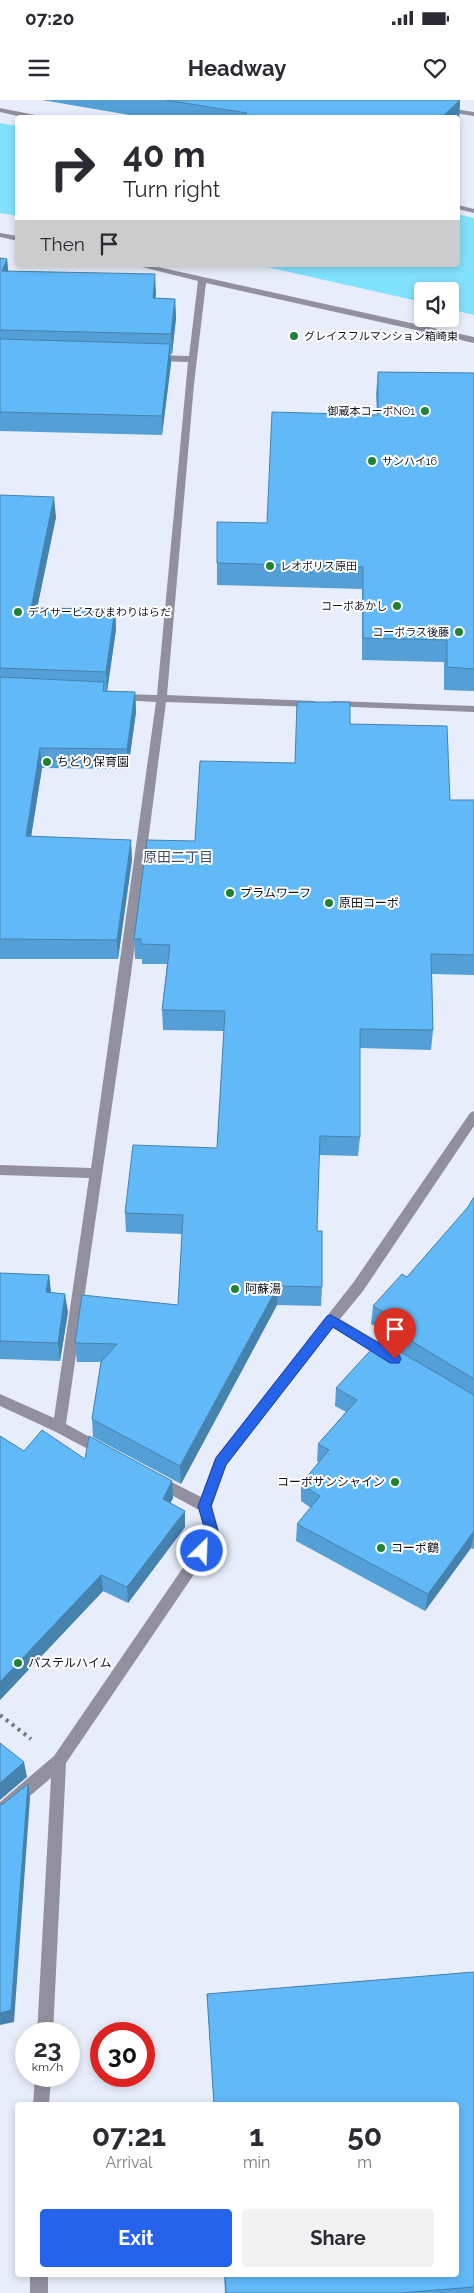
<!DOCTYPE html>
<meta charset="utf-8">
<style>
body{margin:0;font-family:Raleway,"Noto Sans JP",sans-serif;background:#f2f2f3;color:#2b2b33;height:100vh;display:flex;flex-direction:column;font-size:19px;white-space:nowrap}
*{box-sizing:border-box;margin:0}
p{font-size:16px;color:#7c7c81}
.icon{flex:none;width:28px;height:28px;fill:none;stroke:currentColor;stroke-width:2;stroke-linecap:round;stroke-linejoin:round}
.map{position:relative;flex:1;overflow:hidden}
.side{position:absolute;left:15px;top:2002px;width:444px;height:175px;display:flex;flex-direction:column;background:#fff;border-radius:5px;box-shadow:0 2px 8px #0003}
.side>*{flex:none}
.guide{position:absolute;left:15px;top:15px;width:445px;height:152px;border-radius:5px;box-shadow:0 2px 8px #0003;background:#fff;color:#2b2b33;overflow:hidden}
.controls{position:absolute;left:414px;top:182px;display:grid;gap:10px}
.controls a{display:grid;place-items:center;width:45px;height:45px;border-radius:5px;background:#fff;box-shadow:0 2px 8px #0003;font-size:25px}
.speed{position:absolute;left:15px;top:1922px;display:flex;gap:10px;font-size:25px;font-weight:700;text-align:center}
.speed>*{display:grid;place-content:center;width:65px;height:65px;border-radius:50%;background:#fff;box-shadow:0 2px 8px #0003;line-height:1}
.speed small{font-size:12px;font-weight:400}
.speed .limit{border:8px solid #d22;background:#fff;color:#111}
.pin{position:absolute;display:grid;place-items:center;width:42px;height:42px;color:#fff;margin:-51px -21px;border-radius:50% 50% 50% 0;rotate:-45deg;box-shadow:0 0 5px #0007}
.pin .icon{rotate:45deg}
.me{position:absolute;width:55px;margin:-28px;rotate:24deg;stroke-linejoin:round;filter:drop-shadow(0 0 4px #0008)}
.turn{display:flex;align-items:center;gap:18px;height:105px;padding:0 25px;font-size:22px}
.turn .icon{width:65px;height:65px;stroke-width:2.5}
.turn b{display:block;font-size:35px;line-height:42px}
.then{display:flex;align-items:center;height:48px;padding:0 25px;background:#0003;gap:10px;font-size:19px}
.eta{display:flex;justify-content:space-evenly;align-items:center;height:85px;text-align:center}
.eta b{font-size:30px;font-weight:700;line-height:35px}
.action{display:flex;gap:10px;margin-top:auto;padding:10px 25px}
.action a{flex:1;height:58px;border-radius:5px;background:#2563eb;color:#fff;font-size:20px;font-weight:700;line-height:58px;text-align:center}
.action a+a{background:#f2f2f3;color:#2b2b33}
.status{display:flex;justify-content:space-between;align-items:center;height:35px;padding:0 25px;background:#fff;direction:ltr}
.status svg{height:14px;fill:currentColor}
header{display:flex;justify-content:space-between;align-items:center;height:65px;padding:0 25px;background:#fff;font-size:22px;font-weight:700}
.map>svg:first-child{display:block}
.water{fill:#81e2fd}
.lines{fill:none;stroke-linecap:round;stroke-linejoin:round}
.path{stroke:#737783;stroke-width:4;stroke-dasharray:3 4.5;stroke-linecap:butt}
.minor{fill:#92909f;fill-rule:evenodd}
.wall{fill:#549fd5}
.shaded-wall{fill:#4582ae}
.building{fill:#62b9f8;stroke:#4582ae}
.route{fill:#2563eb;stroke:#184099}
.poi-dot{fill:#218234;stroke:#fff;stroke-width:2}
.labels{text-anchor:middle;stroke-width:4;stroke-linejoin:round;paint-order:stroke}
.far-poi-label{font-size:11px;fill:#111520;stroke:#fff;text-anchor:start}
.poi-label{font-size:12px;fill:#111520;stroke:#fff;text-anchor:start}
.neighbourhood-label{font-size:14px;fill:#414d67;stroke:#fff}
</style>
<div class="status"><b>07:20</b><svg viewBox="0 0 49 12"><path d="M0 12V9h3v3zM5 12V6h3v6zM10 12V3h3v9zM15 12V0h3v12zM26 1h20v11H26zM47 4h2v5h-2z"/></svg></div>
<header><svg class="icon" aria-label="menu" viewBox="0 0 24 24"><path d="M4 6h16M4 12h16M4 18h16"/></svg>Headway<svg class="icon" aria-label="heart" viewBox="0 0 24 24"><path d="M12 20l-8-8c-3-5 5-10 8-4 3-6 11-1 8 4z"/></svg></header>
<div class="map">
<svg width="474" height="2193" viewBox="0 0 474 2193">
<rect width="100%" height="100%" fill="#e7edfa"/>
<g class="water">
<path d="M0 23 17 26V116L0 113Z"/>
<path d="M458 114 474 118V215L450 209V191H422V202L258 165H458Z"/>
</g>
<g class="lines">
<path class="path" d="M0 1615 31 1639"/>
<g class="minor">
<path d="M441 7 474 12V16L441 11Z"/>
<path d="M0 8 40 16 43 18H26L0 12Z"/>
<path d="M458 105 474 109V113L458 109Z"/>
<path d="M0 133 18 136V141L0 137Z"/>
<path d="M134 165H149L474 237V243L206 183 194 284 167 595 314 601 319 604 314 607 166 602 131 874 66 1324 106 1346 108 1350 106 1354 101 1356 54 1331 0 1306V1294L54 1318 89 1078 0 1075V1065L91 1068 156 602 119 600 114 597 119 594 157 595 188 262 155 261 151 258 155 255 189 256 198 181Z"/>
<path d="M334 601 474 606V612L330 606V602Z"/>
<path d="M474 1011V1026L363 1191 340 1219 394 1251 396 1255 394 1259 389 1261 384 1259 333 1228 226 1365 212 1406 220 1435 218 1439 66 1663 53 1934H37L51 1678 5 1717 0 1719V1702L54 1656 206 1434 199 1410 153 1385 151 1381 153 1377 158 1375 201 1397 215 1358 353 1183 470 1013Z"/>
<path d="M35 1976H51L49 2005H33Z"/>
<rect x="30" y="2175" width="18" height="18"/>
</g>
</g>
<g class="wall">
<path d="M42 0H460L459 21 458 22V18H147Z"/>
<path d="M0 158 7 159 8 171 156 193 155 198 175 199 176 218 172 254H170L171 263 162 335 0 331Z"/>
<path d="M378 272 474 273V591L444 590V562L362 560V489L217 485V463L267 423 377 315 376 294Z"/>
<path d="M0 395 56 417 37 508 115 509 116 529 107 591 135 592 136 612 128 669 42 668 31 736 132 759 118 859H0Z"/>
<path d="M350 624 450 700H474V875L432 874 433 930 431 950 360 948V1037L358 1056 319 1055 317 1131 322 1187 321 1206 277 1205 181 1384 93 1337 92 1319 101 1262H77L75 1243 178 1205 182 1134 126 1132 125 1113 217 1048 224 931 163 930 162 910 167 864H142V859H135L134 839 195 741 295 663Z"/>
<path d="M474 1097V1449L471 1448 425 1511 296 1441 297 1424 311 1408 301 1401V1384L319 1362 317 1361 318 1344 346 1312 335 1306 336 1288 389 1245 390 1234 371 1224 373 1206 407 1177 468 1107Z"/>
<path d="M0 1173 49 1175 51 1192 68 1212 60 1261 0 1259Z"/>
<path d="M0 1336 24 1351 85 1359 172 1381 173 1398 170 1403 185 1427 128 1503 103 1491 0 1600Z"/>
<path d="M474 1872V2193H225L224 2175H456V2005H214L207 1894Z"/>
</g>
<g class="shaded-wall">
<path d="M460 0 459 21 458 22V18H441Z"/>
<path d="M7 159 9 178 2 171Z"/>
<path d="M155 174 156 193 154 217 153 198Z"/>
<path d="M175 199 176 218 172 254 171 234Z"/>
<path d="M170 244 171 263 162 335V316Z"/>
<path d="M54 397 56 417 33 528 31 508Z"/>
<path d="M115 509 116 529 107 592 106 572Z"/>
<path d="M135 592 136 612 128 669 127 649Z"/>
<path d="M40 648 42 668 28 756 26 736Z"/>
<path d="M131 740 132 759 118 859 117 840Z"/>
<path d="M49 1175 51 1194 46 1192Z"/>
<path d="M278 1186 277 1205 181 1384 180 1366Z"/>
<path d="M65 1194 68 1212 60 1261 58 1243Z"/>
<path d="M172 1381 173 1398 164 1416 163 1399Z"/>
<path d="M185 1411V1427L128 1503 127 1487Z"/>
<path d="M474 1431 471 1448 425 1511 428 1494Z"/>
<path d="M101 1475 103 1491 0 1600V1582Z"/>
<path d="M24 1662 27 1677 0 1700V1683Z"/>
<path d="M28 1684 30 1698 14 1922 0 1925V1913Z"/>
</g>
<g class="building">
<path d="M166 0H460L441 18H242L247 13Z"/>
<path d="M0 158 7 159 2 171 155 174 153 198 175 199 171 234 0 230Z"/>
<path d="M0 239 170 244 162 316 0 312Z"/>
<path d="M378 272 474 273V569L447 567V540L363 538V467L217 463V422L267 423 272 312 378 315Z"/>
<path d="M0 395 54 397 31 508 115 509 106 572 0 568Z"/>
<path d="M0 577 104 582 103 591 135 592 127 649 40 648 26 736 131 740 117 840 0 839Z"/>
<path d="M297 602H350V624L447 626 450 700H474V855L431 854 433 930 360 929V1037L320 1036 317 1131H322V1187L278 1186 180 1366 92 1319 101 1262 117 1244 75 1243 82 1195 178 1205 183 1115 125 1113 133 1045 217 1048 225 911 162 910 170 845 141 844V839H134L147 740 195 741 200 661 295 663Z"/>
<path d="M474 1097V1279L390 1228 398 1220 373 1206 402 1174 407 1177 468 1107Z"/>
<path d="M0 1173 49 1175 46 1192 65 1194 58 1243 0 1241Z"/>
<path d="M380 1240 474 1295V1431L428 1494 297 1424 320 1396 301 1384 329 1350 318 1344 357 1300 336 1288Z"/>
<path d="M42 1330 85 1359 89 1336 172 1381 163 1399 185 1411 127 1487 101 1475 0 1582V1336L24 1351Z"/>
<path d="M0 1643 24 1662 0 1683Z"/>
<path d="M28 1684 11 1910 0 1913V1705L3 1704Z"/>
<path d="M474 1872V2187L400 2193H226L225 2175H456V2005H214L207 1894Z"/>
</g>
<path class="route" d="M331 1215 399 1255 401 1259 399 1263H390L333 1227 226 1365 211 1406 219 1435 206 1455 202 1457 197 1455 195 1451 206 1434 198 1406 216 1358 327 1216Z"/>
<g class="poi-dot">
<circle cx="294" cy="236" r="5"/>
<circle cx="425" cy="311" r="5"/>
<circle cx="372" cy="361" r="5"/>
<circle cx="270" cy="466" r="5"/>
<circle cx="397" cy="506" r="5"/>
<circle cx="18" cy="512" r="5"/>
<circle cx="459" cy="532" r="5"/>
<circle cx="47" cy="662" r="5"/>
<circle cx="230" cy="793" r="5"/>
<circle cx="329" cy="803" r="5"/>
<circle cx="235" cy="1189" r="5"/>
<circle cx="395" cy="1382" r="5"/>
<circle cx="381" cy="1448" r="5"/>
<circle cx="18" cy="1563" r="5"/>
</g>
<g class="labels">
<g class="far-poi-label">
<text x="304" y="240">グレイスフルマンション箱崎東</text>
<text x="415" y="315" text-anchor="end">御蔵本コーポNO1</text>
<text x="382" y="365">サンハイ16</text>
<text x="280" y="470">レオポリス原田</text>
<text x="387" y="510" text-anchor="end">コーポあかし</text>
<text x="28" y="516">デイサービスひまわりはらだ</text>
<text x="449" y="536" text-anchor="end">コーポラス後藤</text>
</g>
<g class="poi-label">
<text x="57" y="666">ちどり保育園</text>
<text x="240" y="797">プラムワーフ</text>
<text x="339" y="807">原田コーポ</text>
<text x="245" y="1193">阿蘇湯</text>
<text x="385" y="1386" text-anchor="end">コーポサンシャイン</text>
<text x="391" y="1452">コーポ鶴</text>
<text x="28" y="1567">パステルハイム</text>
</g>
<g class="neighbourhood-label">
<text x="178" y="762">原田二丁目</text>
</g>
</g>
</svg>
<div class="controls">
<a><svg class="icon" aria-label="sound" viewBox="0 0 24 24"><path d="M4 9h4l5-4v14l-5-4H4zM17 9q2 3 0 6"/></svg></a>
</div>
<div class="speed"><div>23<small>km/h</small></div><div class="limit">30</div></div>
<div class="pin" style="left:395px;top:1259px;background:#d93025"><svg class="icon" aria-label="arrive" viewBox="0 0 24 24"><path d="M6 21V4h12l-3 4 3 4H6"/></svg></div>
<svg class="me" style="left:202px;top:1451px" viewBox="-20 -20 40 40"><circle r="17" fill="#2563eb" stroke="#fff" stroke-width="3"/><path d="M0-11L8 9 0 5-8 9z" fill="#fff"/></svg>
<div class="guide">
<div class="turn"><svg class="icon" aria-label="right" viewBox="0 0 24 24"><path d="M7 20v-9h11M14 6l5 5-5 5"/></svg><div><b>40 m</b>Turn right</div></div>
<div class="then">Then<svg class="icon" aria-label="arrive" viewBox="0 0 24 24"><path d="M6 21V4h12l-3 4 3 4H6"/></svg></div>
</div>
<section class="side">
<div class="eta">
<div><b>07:21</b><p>Arrival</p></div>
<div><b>1</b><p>min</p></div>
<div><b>50</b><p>m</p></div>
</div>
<div class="action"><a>Exit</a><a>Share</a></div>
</section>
</div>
